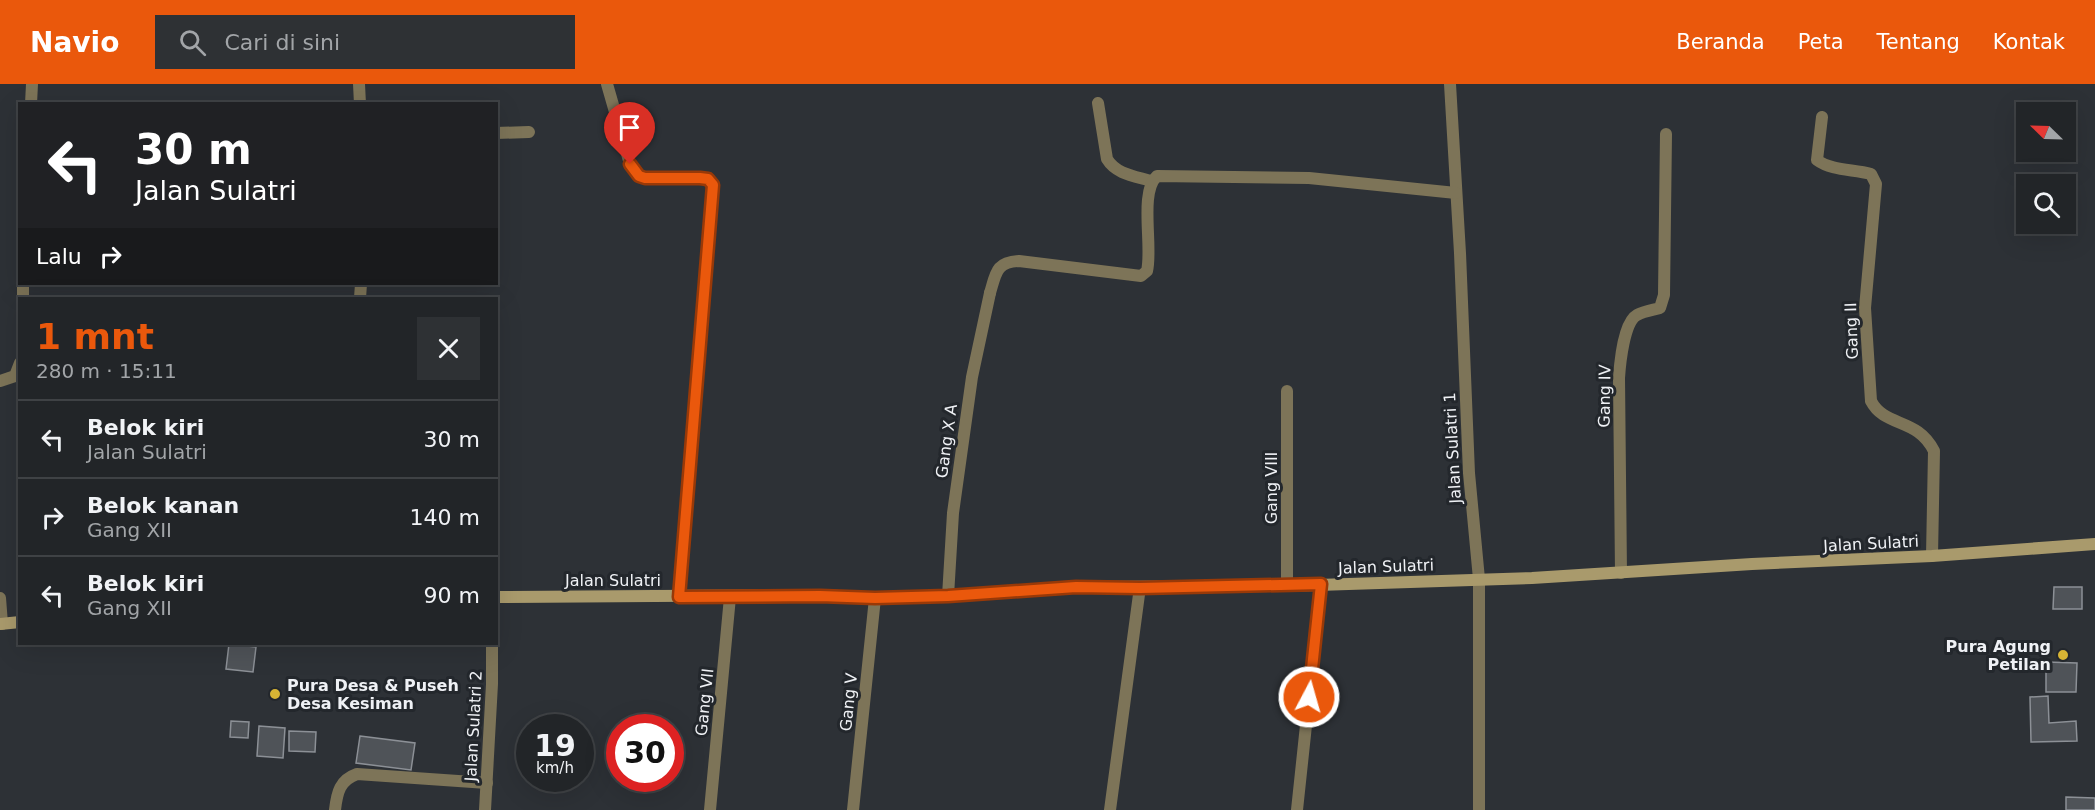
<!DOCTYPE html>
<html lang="id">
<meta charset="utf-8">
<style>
body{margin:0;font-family:"DejaVu Sans",sans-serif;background:#2e3134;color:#f1f3f6;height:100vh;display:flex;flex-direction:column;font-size:22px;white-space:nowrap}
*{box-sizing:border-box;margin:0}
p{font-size:20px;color:#a2a5a8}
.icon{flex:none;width:33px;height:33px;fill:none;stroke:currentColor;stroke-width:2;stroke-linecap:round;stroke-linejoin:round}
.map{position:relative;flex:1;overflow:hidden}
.sheet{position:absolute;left:18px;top:213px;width:480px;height:348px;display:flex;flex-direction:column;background:#222528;border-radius:0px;box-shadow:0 6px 24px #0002,0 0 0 2px #3f4245}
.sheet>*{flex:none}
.top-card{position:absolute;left:18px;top:18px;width:480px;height:183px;border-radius:0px;box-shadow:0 6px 24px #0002,0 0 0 2px #3f4245;background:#202124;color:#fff;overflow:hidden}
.needle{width:39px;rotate:293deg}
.tools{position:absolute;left:2016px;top:18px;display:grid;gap:12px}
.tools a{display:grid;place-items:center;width:60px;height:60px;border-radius:0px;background:#222528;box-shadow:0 6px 24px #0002,0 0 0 2px #3f4245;font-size:30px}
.speed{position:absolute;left:516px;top:630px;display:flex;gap:12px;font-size:30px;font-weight:700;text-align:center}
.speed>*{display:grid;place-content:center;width:78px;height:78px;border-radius:50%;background:#222528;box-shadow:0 6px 24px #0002,0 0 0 2px #3f4245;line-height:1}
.speed small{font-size:15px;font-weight:400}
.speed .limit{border:9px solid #d22;background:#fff;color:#111}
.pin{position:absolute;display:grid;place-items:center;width:51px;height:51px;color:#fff;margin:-62px -26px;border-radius:50% 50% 50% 0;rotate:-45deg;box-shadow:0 0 6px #0007}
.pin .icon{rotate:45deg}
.me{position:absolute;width:66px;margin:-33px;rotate:6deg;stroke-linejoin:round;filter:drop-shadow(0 0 4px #0008)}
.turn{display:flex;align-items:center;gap:21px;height:126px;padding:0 18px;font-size:27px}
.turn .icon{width:78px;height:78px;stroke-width:2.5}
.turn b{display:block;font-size:42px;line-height:51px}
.then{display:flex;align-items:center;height:57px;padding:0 18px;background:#0003;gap:12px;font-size:22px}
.round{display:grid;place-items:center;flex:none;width:63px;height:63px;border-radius:0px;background:#2e3134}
.headline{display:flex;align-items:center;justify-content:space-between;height:102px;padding:0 18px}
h1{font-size:36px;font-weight:600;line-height:45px;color:#ea580c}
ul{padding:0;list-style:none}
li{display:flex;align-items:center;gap:18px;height:78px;padding:0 18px;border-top:2px solid #3f4245}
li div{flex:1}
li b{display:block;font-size:22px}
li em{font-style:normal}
header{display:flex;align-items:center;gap:36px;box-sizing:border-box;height:84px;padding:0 30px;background:#ea580c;color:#fff}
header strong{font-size:28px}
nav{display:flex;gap:33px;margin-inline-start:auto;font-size:21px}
.search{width:420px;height:54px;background:#2e3134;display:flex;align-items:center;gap:15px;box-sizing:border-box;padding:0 21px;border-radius:0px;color:#a2a5a8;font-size:22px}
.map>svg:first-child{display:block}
.building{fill:#4f5358;stroke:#8c9096;stroke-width:1.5}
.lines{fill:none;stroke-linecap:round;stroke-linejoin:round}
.lane{stroke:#7d7458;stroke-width:12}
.street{stroke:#7d7458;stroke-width:12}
.secondary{stroke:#a99a6c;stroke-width:12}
.route-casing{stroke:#983908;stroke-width:15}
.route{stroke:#ea580c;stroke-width:10}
.poi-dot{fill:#d7b434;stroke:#23272c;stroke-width:2}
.labels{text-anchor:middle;stroke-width:6;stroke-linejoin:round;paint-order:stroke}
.street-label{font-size:16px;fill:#eff1f5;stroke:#23272c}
.poi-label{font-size:16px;font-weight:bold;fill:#eff1f5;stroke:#23272c;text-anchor:end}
</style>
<header>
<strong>Navio</strong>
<div class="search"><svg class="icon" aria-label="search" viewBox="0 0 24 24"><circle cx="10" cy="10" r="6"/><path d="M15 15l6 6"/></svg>Cari di sini</div>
<nav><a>Beranda</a><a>Peta</a><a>Tentang</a><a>Kontak</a></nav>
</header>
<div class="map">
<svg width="2095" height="726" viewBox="0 0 2095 726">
<rect width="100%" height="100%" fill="#2d3136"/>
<g class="building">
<path d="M2054 503H2082V525H2053Z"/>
<path d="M229 560 256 563 253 588 226 585Z"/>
<path d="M2046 578 2077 579 2076 608H2046Z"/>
<path d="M2048 612 2049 639 2076 637 2077 657 2031 658 2030 613Z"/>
<path d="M231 637 249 638 248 654 230 653Z"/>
<path d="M259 642 285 644 283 674 257 672Z"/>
<path d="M289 647 316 648 315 668 289 667Z"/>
<path d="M360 652 415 659 411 686 356 679Z"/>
<path d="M2066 713 2095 714V726H2066Z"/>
</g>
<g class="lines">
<g class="lane">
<path d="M496 49 529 48"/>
<path d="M948 512 953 429 972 293 990 209"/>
</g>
<g class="street">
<path d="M359 0 360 20"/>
<path d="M607 0 630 80 639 92 645 94H700L708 95 713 101 679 513"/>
<path d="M1450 0 1460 169 1469 389 1479 495V726"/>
<path d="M1098 19 1107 75C1116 90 1134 92 1151 97"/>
<path d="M31 20 32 0"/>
<path d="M1822 33 1817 76C1832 87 1853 85 1871 90L1876 100 1865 224 1871 317C1885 344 1917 333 1934 367L1932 472"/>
<path d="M990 209C996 189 996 178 1019 177L1141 192 1147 187C1153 163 1139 108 1157 92L1309 94 1456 109"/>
<path d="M23 214V200"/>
<path d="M360 214 361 200"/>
<path d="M0 297 15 292 20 279"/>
<path d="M1621 489 1619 294C1620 279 1624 238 1637 231 1644 227 1653 226 1660 224L1664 211 1666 50"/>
<path d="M1287 502V307"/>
<path d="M0 514 2 540"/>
<path d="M335 726C337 708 340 696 357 690L487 699"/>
<path d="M485 726 492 600V560"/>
<path d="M710 726 730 513"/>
<path d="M853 726 875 514"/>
<path d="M1110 726 1140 503"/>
<path d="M1297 726 1321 500"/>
</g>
<g class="secondary">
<path d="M496 513 820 511 875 514 948 512 1076 503 1287 502 1532 494 1752 480 1932 472 2095 460"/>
<path d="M0 540 20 538"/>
</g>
</g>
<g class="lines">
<g class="route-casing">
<path id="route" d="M630 80 639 92 645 94H700L708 95 713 101 679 513 820 512 875 514 948 512 1076 503 1140 504 1321 500 1309 613"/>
</g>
<use href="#route" class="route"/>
</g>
<g class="poi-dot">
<circle cx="2063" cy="571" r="6"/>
<circle cx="275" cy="610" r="6"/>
</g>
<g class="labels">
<g class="street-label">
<text transform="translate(1851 247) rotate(-92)" y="6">Gang II</text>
<text transform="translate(1604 312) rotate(-89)" y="6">Gang IV</text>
<text transform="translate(946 357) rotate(-82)" y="6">Gang X A</text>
<text transform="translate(1452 364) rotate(-93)" y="6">Jalan Sulatri 1</text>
<text transform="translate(1271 404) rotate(-90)" y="6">Gang VIII</text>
<text transform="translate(1871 459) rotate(-3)" y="6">Jalan Sulatri</text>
<text transform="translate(1386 482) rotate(-2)" y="6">Jalan Sulatri</text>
<text x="613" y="502">Jalan Sulatri</text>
<text transform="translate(704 618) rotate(-84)" y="6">Gang VII</text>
<text transform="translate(848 618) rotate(-84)" y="6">Gang V</text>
<text transform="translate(473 642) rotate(-87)" y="6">Jalan Sulatri 2</text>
</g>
<g class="poi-label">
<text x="2051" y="568">Pura Agung<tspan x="2051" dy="18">Petilan</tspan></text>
<text x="287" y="607" text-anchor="start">Pura Desa &amp; Puseh<tspan x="287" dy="18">Desa Kesiman</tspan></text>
</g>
</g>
</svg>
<div class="tools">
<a><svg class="needle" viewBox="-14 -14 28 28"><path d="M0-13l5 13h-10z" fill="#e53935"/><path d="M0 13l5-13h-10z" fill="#a2a5a8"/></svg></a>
<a><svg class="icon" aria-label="search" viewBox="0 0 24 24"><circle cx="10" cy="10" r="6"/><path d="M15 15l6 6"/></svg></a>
</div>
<div class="speed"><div>19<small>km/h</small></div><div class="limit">30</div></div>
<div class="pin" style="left:630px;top:80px;background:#d93025"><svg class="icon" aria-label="arrive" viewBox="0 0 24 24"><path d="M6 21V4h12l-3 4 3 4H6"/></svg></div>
<svg class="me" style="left:1309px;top:613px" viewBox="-20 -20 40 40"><circle r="17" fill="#ea580c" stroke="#fff" stroke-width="3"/><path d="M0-11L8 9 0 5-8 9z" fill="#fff"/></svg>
<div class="top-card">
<div class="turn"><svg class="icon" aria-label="left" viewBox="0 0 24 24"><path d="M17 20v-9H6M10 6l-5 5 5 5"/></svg><div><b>30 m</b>Jalan Sulatri</div></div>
<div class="then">Lalu<svg class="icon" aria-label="right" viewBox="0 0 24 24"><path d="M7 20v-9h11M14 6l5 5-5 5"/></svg></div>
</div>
<section class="sheet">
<div class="headline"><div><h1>1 mnt</h1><p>280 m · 15:11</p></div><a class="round"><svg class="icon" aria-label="close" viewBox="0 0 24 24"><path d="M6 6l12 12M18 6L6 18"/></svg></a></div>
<ul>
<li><svg class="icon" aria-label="left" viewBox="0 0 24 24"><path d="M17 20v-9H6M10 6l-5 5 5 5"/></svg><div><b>Belok kiri</b><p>Jalan Sulatri</p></div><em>30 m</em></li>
<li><svg class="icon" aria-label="right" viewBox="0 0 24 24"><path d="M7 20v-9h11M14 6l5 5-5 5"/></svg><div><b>Belok kanan</b><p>Gang XII</p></div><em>140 m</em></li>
<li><svg class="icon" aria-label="left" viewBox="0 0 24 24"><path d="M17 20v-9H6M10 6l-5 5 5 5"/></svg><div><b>Belok kiri</b><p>Gang XII</p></div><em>90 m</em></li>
</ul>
</section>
</div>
